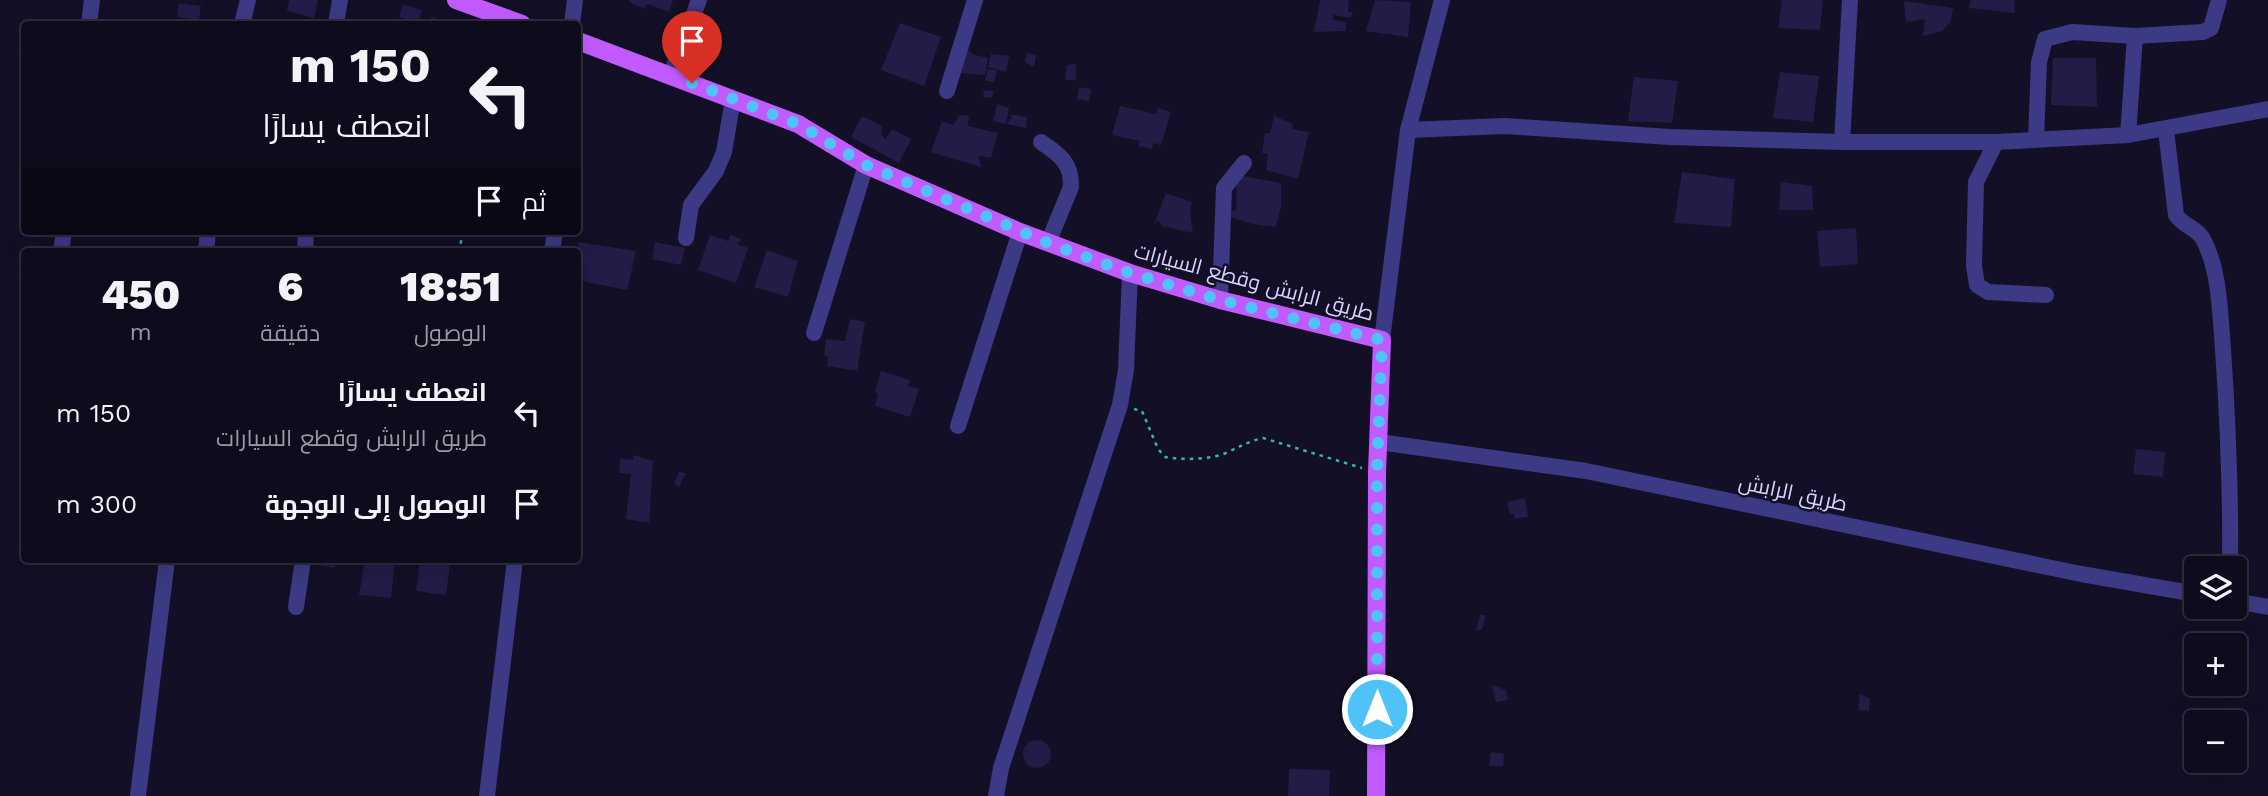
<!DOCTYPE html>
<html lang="ar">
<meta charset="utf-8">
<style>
body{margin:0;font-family:"Work Sans",Cairo,sans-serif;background:#1c1929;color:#f1f3f6;direction:rtl;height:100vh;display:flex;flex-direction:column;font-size:26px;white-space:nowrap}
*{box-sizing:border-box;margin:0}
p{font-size:23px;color:#9b9ba3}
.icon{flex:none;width:38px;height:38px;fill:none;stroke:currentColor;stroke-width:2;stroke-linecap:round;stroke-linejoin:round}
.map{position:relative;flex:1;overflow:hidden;direction:ltr}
.drawer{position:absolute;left:21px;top:248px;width:560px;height:315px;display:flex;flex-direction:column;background:#0e0b1c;border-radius:7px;box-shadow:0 7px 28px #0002,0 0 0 2px #2e2b3b;direction:rtl}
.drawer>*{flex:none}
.top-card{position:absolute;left:21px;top:21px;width:560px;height:214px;border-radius:7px;box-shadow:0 7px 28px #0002,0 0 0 2px #2e2b3b;direction:rtl;background:#0e0b1c;color:#f1f3f6;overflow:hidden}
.tools{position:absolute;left:2184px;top:556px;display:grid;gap:14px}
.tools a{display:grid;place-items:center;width:63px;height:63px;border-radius:7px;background:#0e0b1c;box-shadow:0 7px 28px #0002,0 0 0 2px #2e2b3b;font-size:35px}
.pin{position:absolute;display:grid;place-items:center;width:60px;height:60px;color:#fff;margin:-72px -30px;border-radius:50% 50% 50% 0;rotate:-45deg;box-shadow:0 0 7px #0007}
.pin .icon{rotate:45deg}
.me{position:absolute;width:77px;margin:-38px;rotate:0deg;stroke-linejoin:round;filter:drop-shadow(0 0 5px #0008)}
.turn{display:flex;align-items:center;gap:24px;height:147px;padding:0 35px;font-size:32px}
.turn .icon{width:91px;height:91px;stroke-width:2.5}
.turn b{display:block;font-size:49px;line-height:60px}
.then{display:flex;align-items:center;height:66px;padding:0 35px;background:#0003;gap:14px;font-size:26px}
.eta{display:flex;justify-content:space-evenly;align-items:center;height:119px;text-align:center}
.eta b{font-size:42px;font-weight:800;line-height:49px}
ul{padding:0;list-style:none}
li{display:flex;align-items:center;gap:21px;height:91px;padding:0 35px}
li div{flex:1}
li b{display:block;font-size:26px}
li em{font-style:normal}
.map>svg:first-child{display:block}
.building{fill:#241b47}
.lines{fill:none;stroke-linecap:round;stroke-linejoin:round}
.path{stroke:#2fb8b0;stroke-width:2.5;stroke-dasharray:3.5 5;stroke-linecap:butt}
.minor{stroke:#3d3a85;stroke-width:16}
.major{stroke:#c25bff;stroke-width:18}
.route{stroke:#4fc3f7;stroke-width:12;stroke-dasharray:0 21.6}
.labels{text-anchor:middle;stroke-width:5;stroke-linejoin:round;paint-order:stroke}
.street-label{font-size:21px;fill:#d9d4ff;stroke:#130f26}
</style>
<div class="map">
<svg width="2268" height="796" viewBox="0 0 2268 796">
<rect width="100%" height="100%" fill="#130f26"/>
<g class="building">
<path d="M289 0H318L314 18 287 11Z"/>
<path d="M630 0H673L669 12 647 4 645 9 629 2Z"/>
<path d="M1320 0H1349L1348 12H1353L1351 18 1333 15V20L1346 22V31L1314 32Z"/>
<path d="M1375 0 1411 2 1408 37 1366 31Z"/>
<path d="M1782 0H1823L1820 30 1778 28Z"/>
<path d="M1971 0H2014L2015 13 1969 8Z"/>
<path d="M1904 1 1953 8 1951 21 1942 31 1923 36 1925 19 1906 22Z"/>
<path d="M179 3 201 6 199 20 177 17Z"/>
<path d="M403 4 422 10 418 23 399 17Z"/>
<path d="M431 17 455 24H429Z"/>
<path d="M900 23 941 37 924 86 881 70Z"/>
<path d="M967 48 972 54 988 58 985 75 959 73 960 63 966 60 962 53Z"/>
<path d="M1027 53 1036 55 1034 67 1025 62Z"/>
<path d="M991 54 1009 56 1006 72 988 67Z"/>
<path d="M2053 58H2096L2097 107 2051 105Z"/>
<path d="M1073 64H1076V80H1065L1067 65Z"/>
<path d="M988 69 997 70 994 82 985 81Z"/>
<path d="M1780 72 1819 76 1813 122 1773 118Z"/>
<path d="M1634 77 1678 81 1672 123 1628 121Z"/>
<path d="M1079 87 1091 89 1089 101 1077 99Z"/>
<path d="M984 90 994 91 992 98 983 97Z"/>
<path d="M997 104 1009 108 1006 124 993 121Z"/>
<path d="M1120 106 1156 114 1158 108 1171 112 1161 145 1153 143 1152 149 1138 146 1140 141 1112 135Z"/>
<path d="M1009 114 1027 117 1026 128 1007 124 1012 117Z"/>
<path d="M960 115 969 116 968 126 998 133 991 158 979 156 981 167 931 152 942 121 953 125Z"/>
<path d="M862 116 882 126 881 134 885 139 892 129 911 139 899 163 851 137Z"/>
<path d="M1274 116 1293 124 1292 129 1309 132 1298 179 1266 170 1268 154 1262 153 1265 133H1270Z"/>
<path d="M1682 172 1735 179 1731 227 1674 223Z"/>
<path d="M1237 175 1281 183V207L1276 227 1252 224 1222 214 1236 210Z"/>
<path d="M1781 182 1812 186 1813 210H1779Z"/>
<path d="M1166 193 1192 202 1190 213 1193 233 1162 226 1158 220 1154 225Z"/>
<path d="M1856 228 1858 264 1820 267 1817 231Z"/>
<path d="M710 235 728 241 730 235 742 239 737 244 748 248 736 283 698 270Z"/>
<path d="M578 242 636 251 627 290 581 281 583 264 578 260Z"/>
<path d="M655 242 685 248 681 265 652 259Z"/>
<path d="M767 250 798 261 788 297 754 287Z"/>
<path d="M850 319 865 322 857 371 827 366 828 356 824 355 826 339 845 341Z"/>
<path d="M881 371 910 380 908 386 919 389 910 417 875 406 878 395 875 391Z"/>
<path d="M2136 449 2165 452 2163 477 2133 474Z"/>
<path d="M634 455 653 461 649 523 626 519 631 474 619 473 620 459 633 460Z"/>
<path d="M679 472 686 473 679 487 674 484Z"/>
<path d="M1525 498 1528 517 1515 519 1514 514 1510 515 1507 502Z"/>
<path d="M309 560H336L335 568 309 563Z"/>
<path d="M365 560H395L391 598 359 595Z"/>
<path d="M420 560 450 564 446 595 416 591Z"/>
<path d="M1480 615H1486L1482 630H1476Z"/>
<path d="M1492 685 1506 690 1508 700 1496 702Z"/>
<path d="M1860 694 1870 699 1869 711 1858 710Z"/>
<circle cx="1037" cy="754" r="14"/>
<path d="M1491 752 1504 754 1503 766H1489Z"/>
<path d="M1289 769 1330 770 1329 796H1288Z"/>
</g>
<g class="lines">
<g class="path">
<path d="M459 252 463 231"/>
<path d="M1134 409 1142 411 1158 449 1165 457C1182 460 1210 460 1226 453 1239 447 1249 441 1263 438L1362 468"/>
</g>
<g class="minor">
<path d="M89 24 92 0"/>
<path d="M242 24 248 0"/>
<path d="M336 24 340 0"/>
<path d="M572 24 575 0"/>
<path d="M671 74 699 0"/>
<path d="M947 91 975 0"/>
<path d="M1408 130 1442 0"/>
<path d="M2166 130 2176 215C2183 226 2197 228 2203 239 2220 270 2220 315 2223 349 2228 423 2231 495 2230 569"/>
<path d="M2128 135 2135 36"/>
<path d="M2036 140 2039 62 2045 39 2072 32 2135 36 2203 32 2211 28 2219 0"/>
<path d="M1041 142C1059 154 1072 163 1071 187L1048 243"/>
<path d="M1842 142 1850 0"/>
<path d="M1996 142 1976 182 1974 266 1977 285 1988 292 2046 295"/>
<path d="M686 238 691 205 716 171 724 152 733 99"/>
<path d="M61 252 64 231"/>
<path d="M206 252 208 231"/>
<path d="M305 252 306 231"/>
<path d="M552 252 555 231"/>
<path d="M1220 300 1224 188 1244 163"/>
<path d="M814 333 866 165"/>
<path d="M1382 340 1408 130 1505 126 1670 137 1842 142H1996L2128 135 2268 109"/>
<path d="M958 426 1020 232"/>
<path d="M1379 442 1586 471 2081 574 2196 594"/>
<path d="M2235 601 2268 607"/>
<path d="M296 607 303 560"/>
<path d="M138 796 167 560"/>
<path d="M487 796 515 560"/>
<path d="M996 796 1001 768 1120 405 1126 370 1130 273"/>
</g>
<g class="major">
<path d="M456 0 522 24"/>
<path d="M578 41 798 124 866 165 1020 232 1130 273 1220 300 1382 340 1377 472 1376 796"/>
</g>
</g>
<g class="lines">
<path class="route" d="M692 83 798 124 866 165 1048 243 1130 273 1220 300 1382 340 1377 472V709"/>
</g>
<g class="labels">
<g class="street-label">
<text transform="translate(1254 282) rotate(15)" y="7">طريق الرابش وقطع السيارات</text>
<text transform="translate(1793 493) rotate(12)" y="7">طريق الرابش</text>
</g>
</g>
</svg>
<div class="tools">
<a><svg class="icon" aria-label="layers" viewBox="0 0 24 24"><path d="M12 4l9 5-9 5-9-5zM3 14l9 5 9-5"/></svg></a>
<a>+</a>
<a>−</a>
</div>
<div class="pin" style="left:692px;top:83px;background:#d93025"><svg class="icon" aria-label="arrive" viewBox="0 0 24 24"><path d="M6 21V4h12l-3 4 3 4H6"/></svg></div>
<svg class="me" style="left:1377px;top:709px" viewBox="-20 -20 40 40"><circle r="17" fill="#4fc3f7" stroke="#fff" stroke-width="3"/><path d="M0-11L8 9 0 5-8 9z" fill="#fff"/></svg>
<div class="top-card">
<div class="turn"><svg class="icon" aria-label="left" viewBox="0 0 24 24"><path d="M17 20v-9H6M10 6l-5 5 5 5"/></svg><div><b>150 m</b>انعطف يسارًا</div></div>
<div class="then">ثم<svg class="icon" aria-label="arrive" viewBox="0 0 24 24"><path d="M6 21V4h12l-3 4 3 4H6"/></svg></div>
</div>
<section class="drawer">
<div class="eta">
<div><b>18:51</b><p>الوصول</p></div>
<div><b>6</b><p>دقيقة</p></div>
<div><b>450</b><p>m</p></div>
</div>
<ul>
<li><svg class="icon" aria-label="left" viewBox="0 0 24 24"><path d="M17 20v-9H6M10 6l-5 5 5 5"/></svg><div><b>انعطف يسارًا</b><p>طريق الرابش وقطع السيارات</p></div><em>150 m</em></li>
<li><svg class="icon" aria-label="arrive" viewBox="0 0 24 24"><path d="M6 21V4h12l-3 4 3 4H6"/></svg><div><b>الوصول إلى الوجهة</b></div><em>300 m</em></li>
</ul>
</section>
</div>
